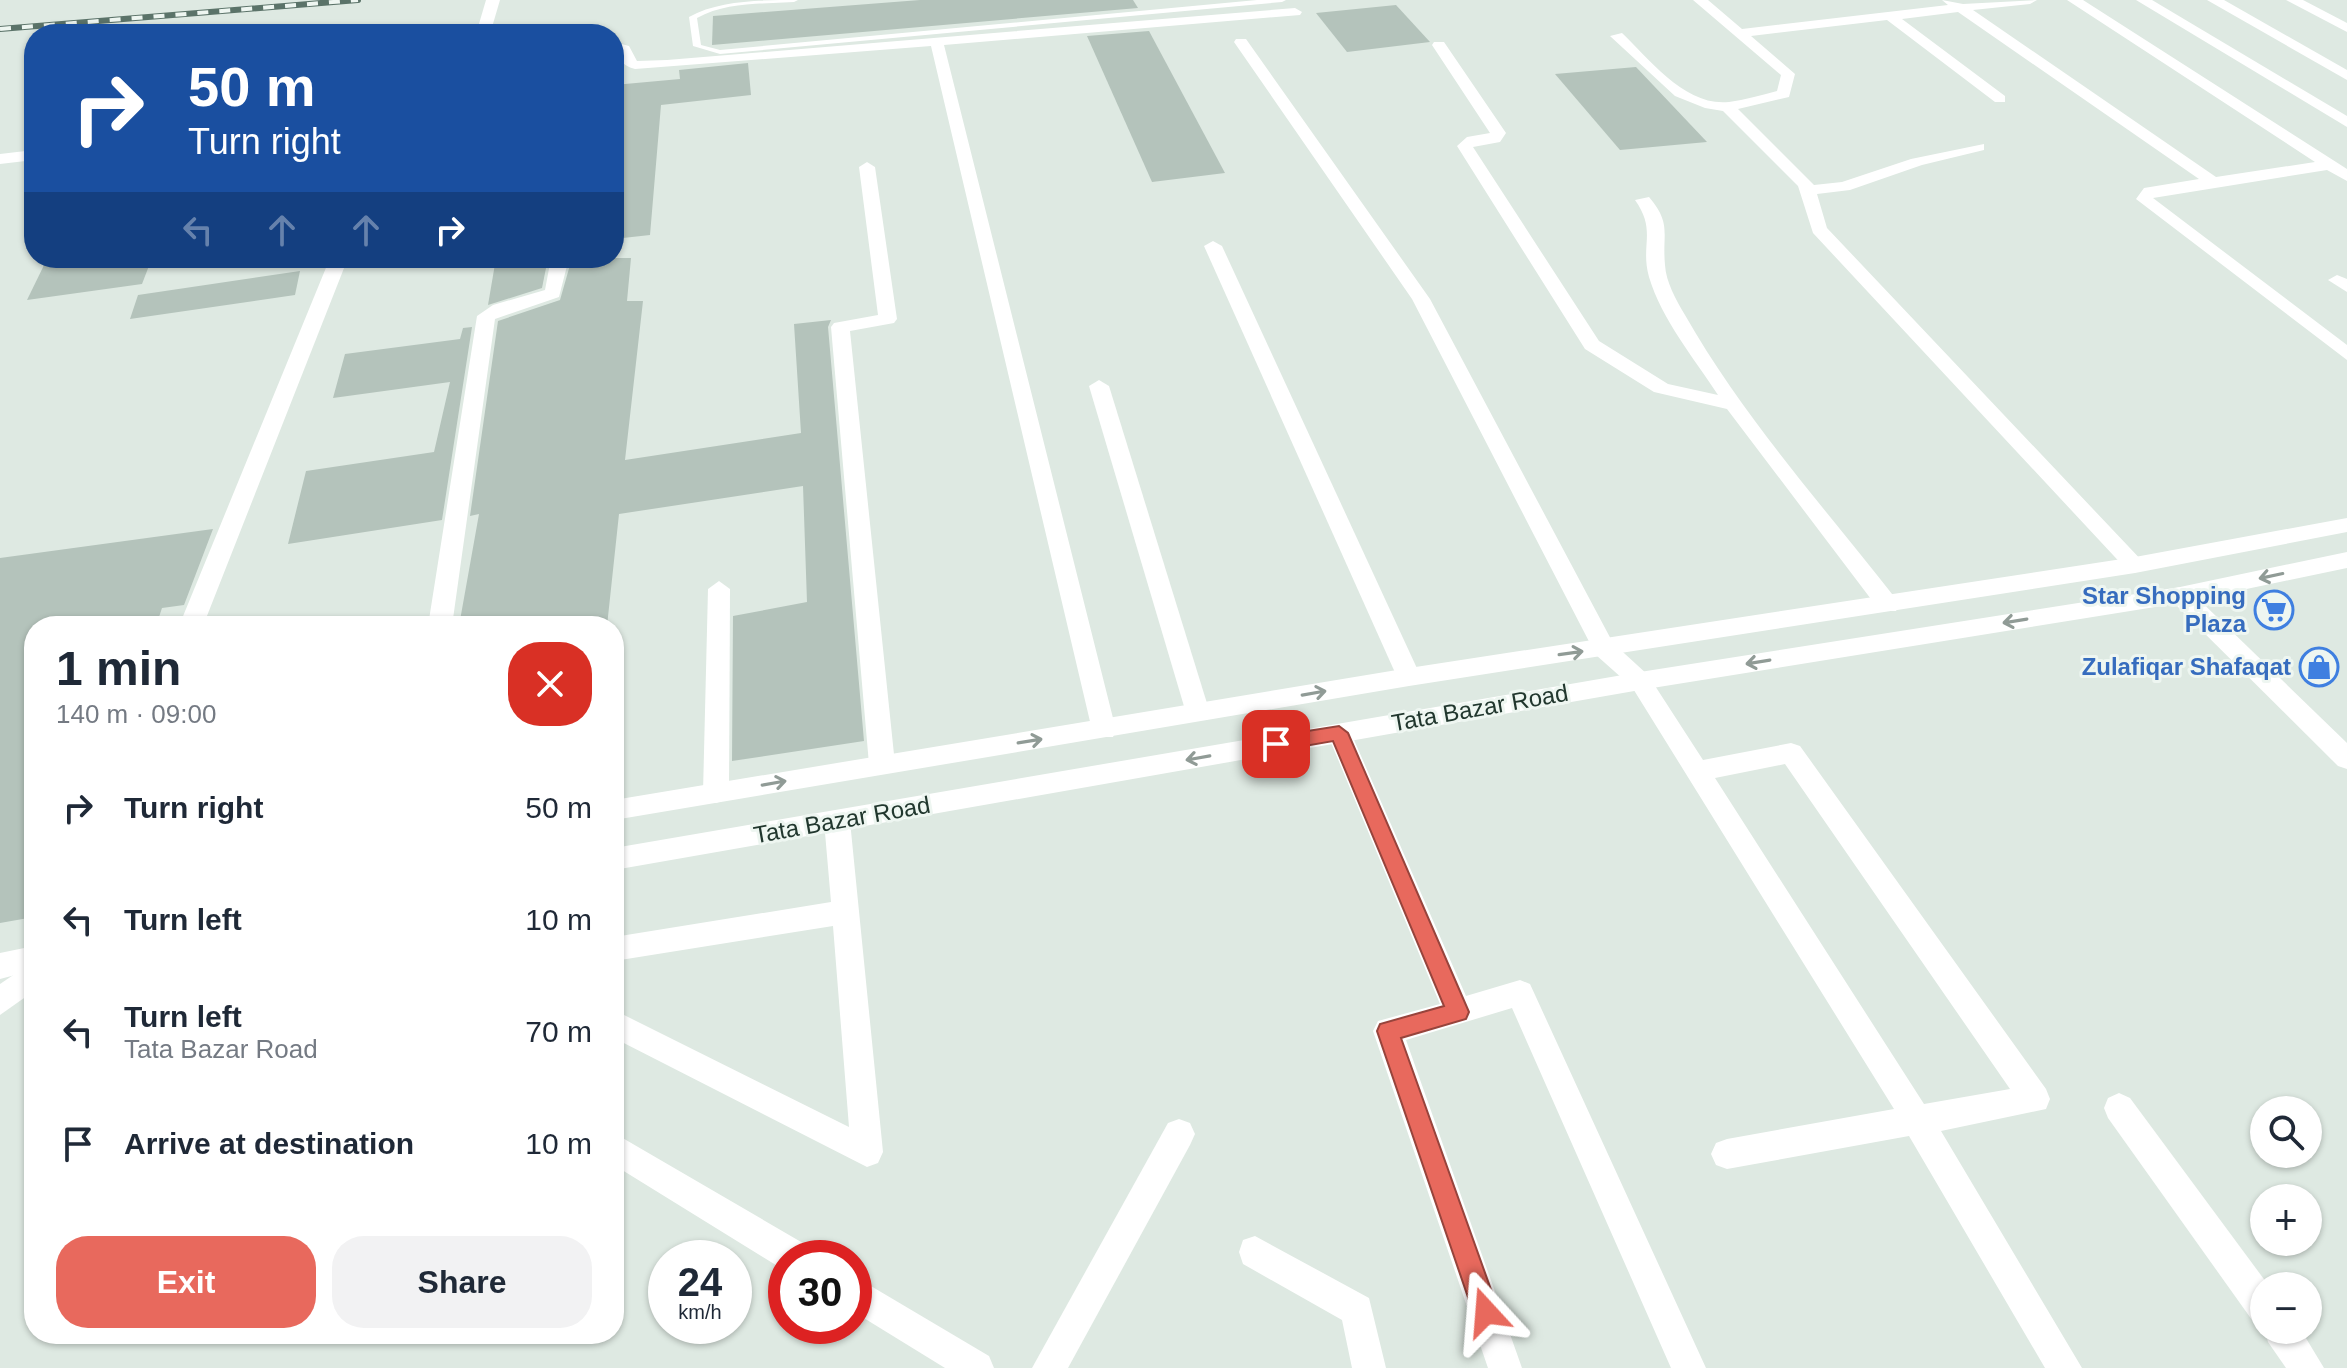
<!DOCTYPE html>
<meta charset="utf-8">
<style>
body{margin:0;font-family:Arial,sans-serif;background:#f2f2f3;color:#1f2937;height:100vh;display:flex;flex-direction:column;font-size:30px;white-space:nowrap}
*{box-sizing:border-box;margin:0}
p{font-size:26px;color:#747a83}
.icon{flex:none;width:44px;height:44px;fill:none;stroke:currentColor;stroke-width:2;stroke-linecap:round;stroke-linejoin:round}
.map{position:relative;flex:1;overflow:hidden}
.side{position:absolute;left:24px;top:616px;width:600px;height:728px;display:flex;flex-direction:column;background:#fff;border-radius:32px;box-shadow:0 2px 6px #0004}
.side>*{flex:none}
.banner{position:absolute;left:24px;top:24px;width:600px;height:244px;border-radius:32px;box-shadow:0 2px 6px #0004;background:#1a4fa0;color:#fff;overflow:hidden}
.buttons{position:absolute;left:2250px;top:1096px;display:grid;gap:16px}
.buttons a{display:grid;place-items:center;width:72px;height:72px;border-radius:50%;background:#fff;box-shadow:0 2px 6px #0004;font-size:40px}
.speed{position:absolute;left:648px;top:1240px;display:flex;gap:16px;font-size:40px;font-weight:700;text-align:center}
.speed>*{display:grid;place-content:center;width:104px;height:104px;border-radius:50%;background:#fff;box-shadow:0 2px 6px #0004;line-height:1}
.speed small{font-size:20px;font-weight:400}
.speed .limit{border:12px solid #d22;background:#fff;color:#111}
.pin{position:absolute;display:grid;place-items:center;width:68px;height:68px;color:#fff;margin:-34px;border-radius:16px;box-shadow:0 4px 12px #0006}
.me{position:absolute;width:88px;margin:-44px;rotate:341deg;stroke-linejoin:round;filter:drop-shadow(0 0 6px #0008)}
.turn{display:flex;align-items:center;gap:28px;height:168px;padding:0 32px;font-size:36px}
.turn .icon{width:104px;height:104px;stroke-width:2.5}
.turn b{display:block;font-size:56px;line-height:68px}
.lanes{display:flex;align-items:center;height:76px;padding:0 32px;background:#0003;justify-content:center;gap:40px;direction:ltr}
.lanes .off{opacity:.35}
.round{display:grid;place-items:center;flex:none;width:84px;height:84px;border-radius:32px;background:#f2f2f3}
.overview{display:flex;align-items:center;justify-content:space-between;height:136px;padding:0 32px}
h1{font-size:48px;font-weight:700;line-height:60px}
.primary-button{display:flex;gap:16px;margin-top:auto;padding:16px 32px}
.primary-button a{flex:1;height:92px;border-radius:32px;background:#e8695d;color:#fff;font-size:32px;font-weight:700;line-height:92px;text-align:center}
.primary-button a+a{background:#f2f2f3;color:#1f2937}
ul{padding:0;list-style:none}
li{display:flex;align-items:center;gap:24px;height:112px;padding:0 32px}
li div{flex:1}
li b{display:block;font-size:30px}
li em{font-style:normal}
.map>svg:first-child{display:block}
.building{fill:#b4c3bb}
.lines{fill:none;stroke-linecap:round;stroke-linejoin:round}
.service{fill:#fff;fill-rule:evenodd}
.minor{fill:#fff;fill-rule:evenodd}
.tertiary{fill:#fff;fill-rule:evenodd}
.rail-casing{stroke:#5b7369;stroke-width:6}
.rail{stroke:#eef6f1;stroke-width:4;stroke-dasharray:11;stroke-linecap:butt}
.oneway{stroke:#909b96}
.route{fill:#e8695d;stroke:#97443c;stroke-width:2}
.labels{text-anchor:middle;stroke-width:6;stroke-linejoin:round;paint-order:stroke}
.shop-label{font-size:24px;font-weight:bold;fill:#366cbe;stroke:#eef6f1;text-anchor:end}
.street-label{font-size:24px;fill:#21372e;stroke:#eef6f1}
</style>
<div class="map">
<svg width="2347" height="1368" viewBox="0 0 2347 1368">
<rect width="100%" height="100%" fill="#dee9e2"/>
<g class="building">
<path d="M920 0H1133L1138 8 712 45 713 16Z"/>
<path d="M1396 5 1430 42 1347 52 1316 13Z"/>
<path d="M1149 31 1225 173 1152 182 1087 36Z"/>
<path d="M748 63 751 95 661 105 650 235 614 239V85L680 79 679 70Z"/>
<path d="M1636 67 1707 142 1620 150 1555 74Z"/>
<path d="M152 258 142 284 27 300 47 259Z"/>
<path d="M496 258H548L542 288 488 305Z"/>
<path d="M572 258H631L627 301H643L625 460 801 433 794 324 831 320 828 327 864 741 732 761 733 616 807 602 803 486 619 514 607 626H459L479 514 470 516 498 321 560 300Z"/>
<path d="M300 271 295 295 130 319 138 295Z"/>
<path d="M472 327 442 520 288 544 306 471 434 452 450 382 333 398 345 354 460 339 463 328Z"/>
<path d="M213 529 184 605 162 608 156 626H34V917L0 923V558Z"/>
</g>
<g class="lines">
<path class="service" d="M798 0 794 2C762 4 726 2 697 18L701 45 720 50 1257 0H1286L1282 2 720 54 693 46 689 17C719 0 763 0 798 0Z"/>
<g class="minor">
<path d="M486 0H500L490 34H476Z"/>
<path d="M1693 0H1708L1742 29 1948 5 1942 0 1963 4 2037 0 2030 4 1973 10 2216 177 2315 162 2067 0H2083L2347 169V181L2327 170 2153 198 2347 345V360L2136 199 2144 188 2199 179 1958 12 1902 19 2005 96V102H1995L1887 20 1751 36 1795 74 1789 97 1738 109 1814 185 1842 182 1911 159 1984 144V150L1922 165 1850 190 1817 194 1827 228 2146 565 2143 570H2127L1813 233 1798 186 1723 111 1705 108 1675 96 1610 36 1622 33C1649 59 1686 107 1729 102 1745 100 1761 95 1777 91L1781 75Z"/>
<path d="M2136 0H2152L2347 116V127Z"/>
<path d="M2207 0H2224L2347 70V80Z"/>
<path d="M2286 0H2303L2347 23V32Z"/>
<path d="M1295 8 1302 12 1300 15 944 45 1116 730 1113 737H1095L1092 730 931 46 635 69C621 66 614 54 614 42L629 46 637 61 667 60Z"/>
<path d="M1236 39H1246L1430 299 1613 643 1648 675 1703 760 1791 743 1800 746 2046 1089 2050 1099 2046 1109 1941 1131 2082 1368H2045L1909 1136 1727 1169 1716 1165 1711 1154 1716 1143 1727 1139 1894 1109 1632 687 1596 655 1412 299 1234 42ZM1785 764 2010 1089 1924 1104 1715 778Z"/>
<path d="M1434 42H1444L1506 133 1500 142 1473 147 1599 341 1668 384 1718 395C1694 358 1662 320 1649 277 1640 245 1657 231 1635 200L1649 197C1672 224 1662 233 1665 265 1666 282 1676 300 1685 315 1743 417 1824 507 1896 599L1899 605 1896 611H1880L1727 409 1654 392 1585 349 1457 146 1467 137 1490 133 1432 45Z"/>
<path d="M34 150V160L0 164V154Z"/>
<path d="M867 162 875 167 897 319 894 323 850 331 895 764 891 771 882 774 873 771 869 764 831 327 834 323 878 315 859 167Z"/>
<path d="M1213 241 1222 246 1421 677 1417 683H1401L1397 677 1204 246Z"/>
<path d="M330 258H348L203 626H179Z"/>
<path d="M551 258H569L559 297 495 319 452 626H428L477 316 493 305 545 290Z"/>
<path d="M2337 275 2347 279V292L2328 280Z"/>
<path d="M1099 380 1109 386 1210 713 1207 720H1189L1186 713 1089 386Z"/>
<path d="M719 581 730 589 729 793 725 800 716 803 707 800 703 793 708 589Z"/>
<path d="M2180 587 2188 589 2347 743V769L2338 766 2172 601 2169 595 2172 589Z"/>
<path d="M1339 724 1348 726 1351 733 1466 996 1520 980 1530 984 1706 1368H1671L1512 1008 1406 1040 1522 1368H1488L1373 1031 1378 1021 1440 1004 1327 733 1330 726Z"/>
<path d="M837 810 846 814 850 821 883 1152 878 1163 867 1167 614 1038V1010L849 1127 833 926 614 961V937L831 902 824 821 828 814Z"/>
<path d="M34 946V970L0 979V953Z"/>
<path d="M2119 1093 2130 1098 2269 1286H2264V1325L2252 1320 2108 1118 2104 1108 2108 1098Z"/>
<path d="M1179 1119 1190 1123 1195 1134 1190 1145 1068 1368H1032L1168 1123Z"/>
<path d="M614 1133 808 1246 813 1258H786L784 1270 614 1165Z"/>
<path d="M1255 1236 1369 1298 1386 1368H1352L1342 1320 1243 1264 1239 1252 1243 1240Z"/>
<path d="M854 1276 989 1356 994 1368H945L854 1312Z"/>
<path d="M2264 1327 2301 1330 2324 1368H2286L2268 1342Z"/>
</g>
<g class="tertiary">
<path d="M2347 518V532L2135 573 1409 686 614 820V800L1409 668 2135 557Z"/>
<path d="M2347 552V568L2180 603 1640 690 614 870V848L1640 672 2180 587Z"/>
<path d="M34 961V991L0 1015V984Z"/>
</g>
<g class="rail-casing">
<path id="rail" d="M0 29 358 0"/>
</g>
<use href="#rail" class="rail"/>
</g>
<defs><path id="oneway-shaft" d="M-6 0H5M1.5-3L5.5 0L1.5 3" fill="none" stroke-width="1.6" stroke-linecap="round" stroke-linejoin="round" transform="scale(2)"/></defs>
<g class="oneway">
<use href="#oneway-shaft" transform="translate(2271 576) rotate(168)"/>
<use href="#oneway-shaft" transform="translate(2015 621) rotate(171)"/>
<use href="#oneway-shaft" transform="translate(1571 653) rotate(-8)"/>
<use href="#oneway-shaft" transform="translate(1758 662) rotate(171)"/>
<use href="#oneway-shaft" transform="translate(1314 693) rotate(-10)"/>
<use href="#oneway-shaft" transform="translate(1030 741) rotate(-9)"/>
<use href="#oneway-shaft" transform="translate(1198 758) rotate(170)"/>
<use href="#oneway-shaft" transform="translate(774 783) rotate(-10)"/>
</g>
<path class="route" d="M1339 726 1348 733 1469 1012 1466 1019 1401 1038 1499 1312 1495 1321 1486 1325 1477 1321 1473 1312 1377 1031 1380 1024 1444 1006 1333 741 1276 751 1267 744 1276 736Z"/>
<defs>
<g id="supermarket-ring" transform="scale(2)"><circle r="9.5" fill="#eef6f1" stroke="#3f7fe0" stroke-width="1.5"/><path d="M-6-5.5h2.5l.6 2H6L4.5 2H-2.5L-4.4-4H-6ZM-1.5 3.2a1.3 1.3 0 1 0 .1 0ZM3 3.2a1.3 1.3 0 1 0 .1 0Z" fill="#3f7fe0"/></g>
<g id="shop-ring" transform="scale(2)"><circle r="9.5" fill="#eef6f1" stroke="#3f7fe0" stroke-width="1.5"/><path d="M-5-2.5h2.3a2.7 3.5 0 0 1 5.4 0H5L5.5 6h-11ZM-1.5-2.5h3a1.5 2.3 0 0 0-3 0Z" fill="#3f7fe0"/></g>
</defs>
<g fill-rule="evenodd">
<use href="#supermarket-ring" x="2274" y="610"/>
<use href="#shop-ring" x="2319" y="667"/>
</g>
<g class="labels">
<g class="shop-label">
<text x="2246" y="604">Star Shopping<tspan x="2246" dy="28">Plaza</tspan></text>
<text x="2291" y="675">Zulafiqar Shafaqat</text>
</g>
<g class="street-label">
<text transform="translate(1480 708) rotate(-10)" y="8">Tata Bazar Road</text>
<text transform="translate(842 820) rotate(-10)" y="8">Tata Bazar Road</text>
</g>
</g>
</svg>
<div class="buttons">
<a><svg class="icon" aria-label="search" viewBox="0 0 24 24"><circle cx="10" cy="10" r="6"/><path d="M15 15l6 6"/></svg></a>
<a>+</a>
<a>−</a>
</div>
<div class="speed"><div>24<small>km/h</small></div><div class="limit">30</div></div>
<div class="pin" style="left:1276px;top:744px;background:#d93025"><svg class="icon" aria-label="arrive" viewBox="0 0 24 24"><path d="M6 21V4h12l-3 4 3 4H6"/></svg></div>
<svg class="me" style="left:1486px;top:1312px" viewBox="-20 -20 40 40"><path d="M0-17L14 15 0 8-14 15z" fill="#e8695d" stroke="#fff" stroke-width="4"/></svg>
<div class="banner">
<div class="turn"><svg class="icon" aria-label="right" viewBox="0 0 24 24"><path d="M7 20v-9h11M14 6l5 5-5 5"/></svg><div><b>50 m</b>Turn right</div></div>
<div class="lanes"><svg class="icon off" aria-label="left" viewBox="0 0 24 24"><path d="M17 20v-9H6M10 6l-5 5 5 5"/></svg><svg class="icon off" aria-label="ahead" viewBox="0 0 24 24"><path d="M12 20V5M6 11l6-6 6 6"/></svg><svg class="icon off" aria-label="ahead" viewBox="0 0 24 24"><path d="M12 20V5M6 11l6-6 6 6"/></svg><svg class="icon" aria-label="right" viewBox="0 0 24 24"><path d="M7 20v-9h11M14 6l5 5-5 5"/></svg></div>
</div>
<section class="side">
<div class="overview"><div><h1>1 min</h1><p>140 m · 09:00</p></div><a class="round" style="background:#d93025;color:#fff"><svg class="icon" aria-label="close" viewBox="0 0 24 24"><path d="M6 6l12 12M18 6L6 18"/></svg></a></div>
<ul>
<li><svg class="icon" aria-label="right" viewBox="0 0 24 24"><path d="M7 20v-9h11M14 6l5 5-5 5"/></svg><div><b>Turn right</b></div><em>50 m</em></li>
<li><svg class="icon" aria-label="left" viewBox="0 0 24 24"><path d="M17 20v-9H6M10 6l-5 5 5 5"/></svg><div><b>Turn left</b></div><em>10 m</em></li>
<li><svg class="icon" aria-label="left" viewBox="0 0 24 24"><path d="M17 20v-9H6M10 6l-5 5 5 5"/></svg><div><b>Turn left</b><p>Tata Bazar Road</p></div><em>70 m</em></li>
<li><svg class="icon" aria-label="arrive" viewBox="0 0 24 24"><path d="M6 21V4h12l-3 4 3 4H6"/></svg><div><b>Arrive at destination</b></div><em>10 m</em></li>
</ul>
<div class="primary-button"><a>Exit</a><a>Share</a></div>
</section>
</div>
